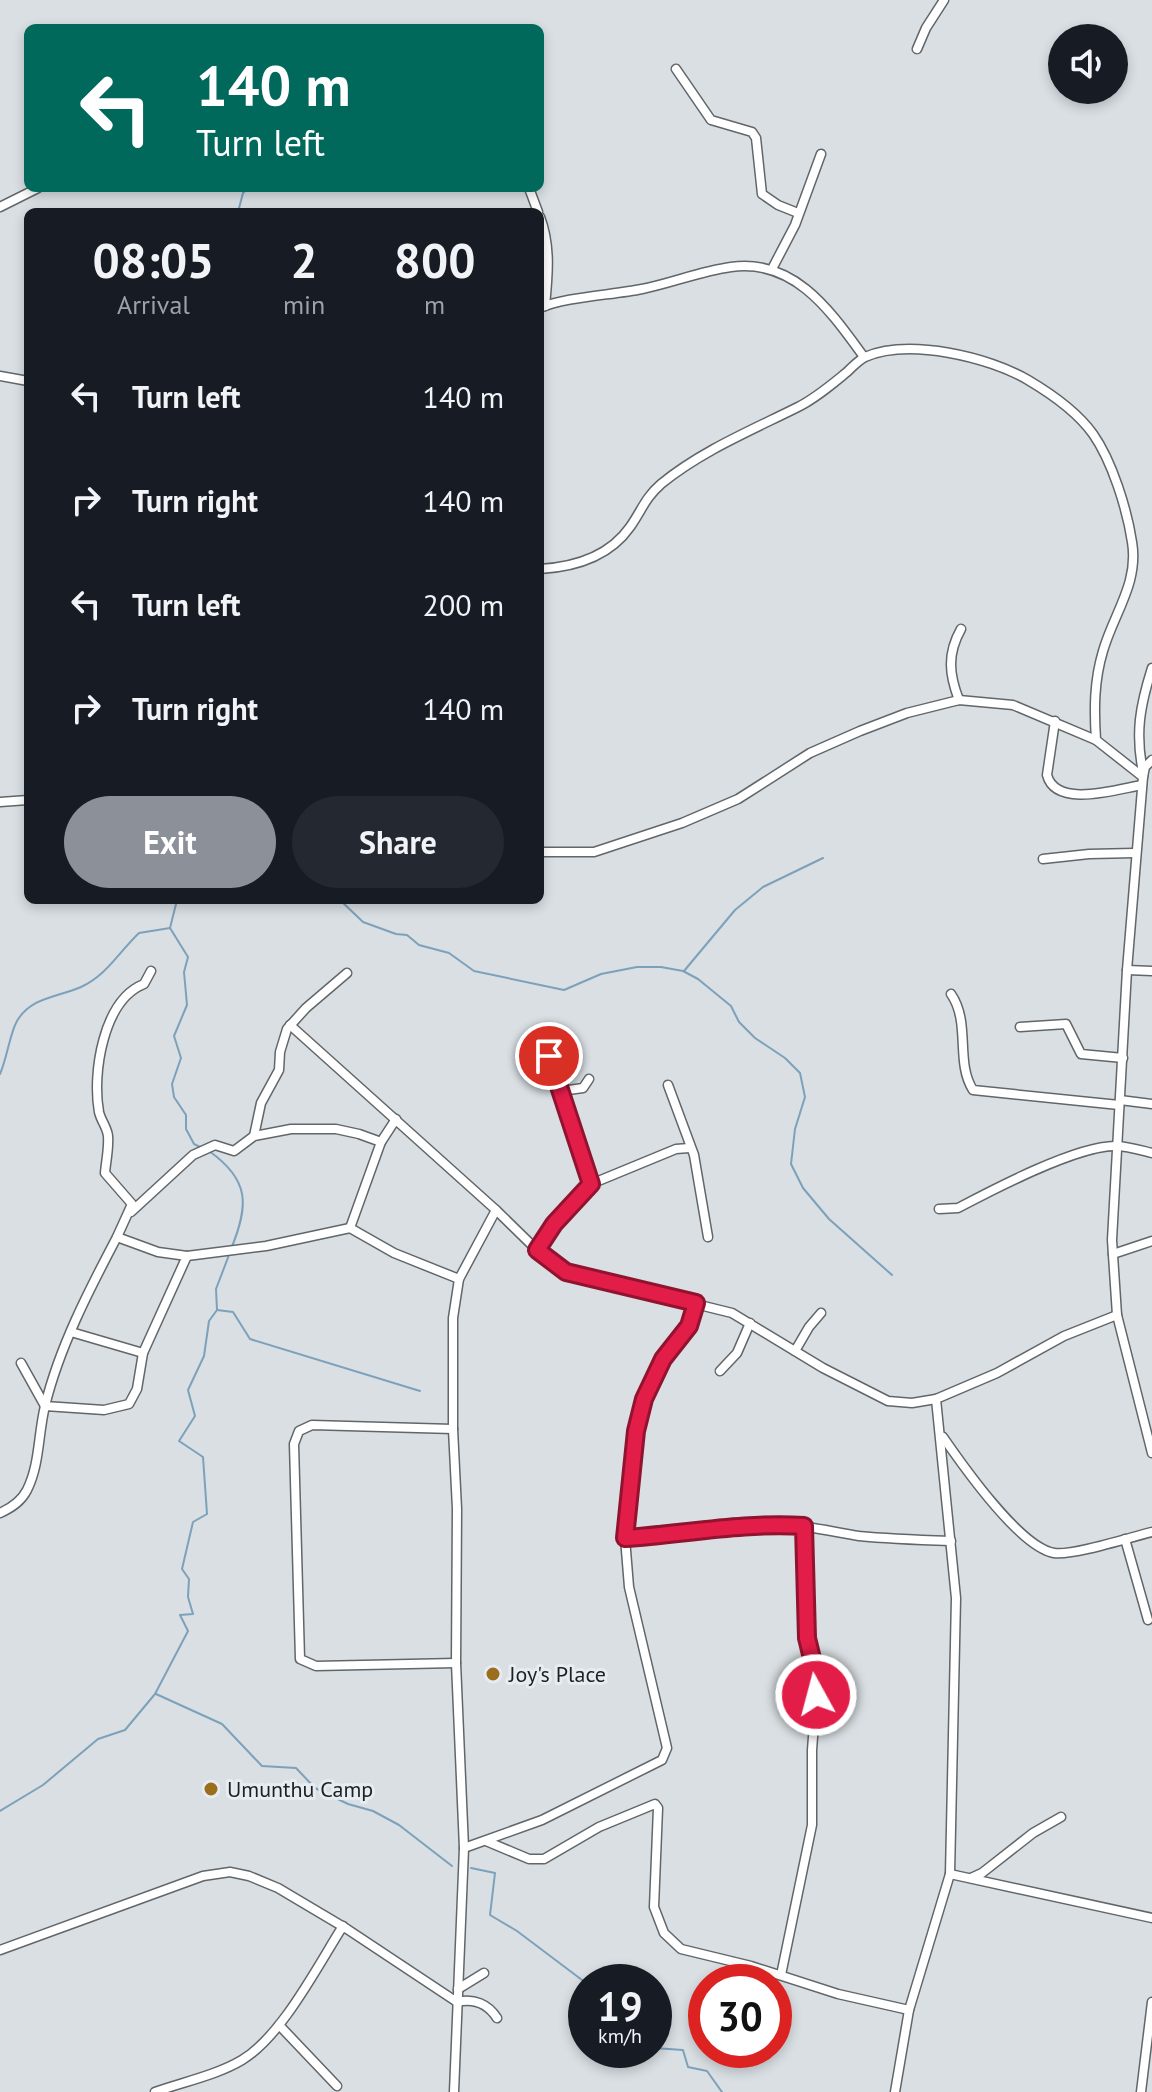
<!DOCTYPE html>
<style>
body{margin:0;font-family:"PT Sans",sans-serif;background:#242831;color:#f1f3f6;height:100vh;display:flex;flex-direction:column;font-size:30px;white-space:nowrap}
*{box-sizing:border-box;margin:0}
p{font-size:26px;color:#9ea1a6}
.icon{flex:none;width:44px;height:44px;fill:none;stroke:currentColor;stroke-width:2;stroke-linecap:round;stroke-linejoin:round}
.map{position:relative;flex:1;overflow:hidden}
.panel{position:absolute;left:24px;top:208px;width:520px;height:696px;display:flex;flex-direction:column;background:#171b24;border-radius:12px;box-shadow:0 4px 12px #0003}
.panel>*{flex:none}
.banner{position:absolute;left:24px;top:24px;width:520px;height:168px;border-radius:12px;box-shadow:0 4px 12px #0003;background:#00695c;color:#fff;overflow:hidden}
.controls{position:absolute;left:1048px;top:24px;display:grid;gap:16px}
.controls a{display:grid;place-items:center;width:80px;height:80px;border-radius:50%;background:#171b24;box-shadow:0 4px 12px #0003;font-size:40px}
.speed{position:absolute;left:568px;top:1964px;display:flex;gap:16px;font-size:40px;font-weight:700;text-align:center}
.speed>*{display:grid;place-content:center;width:104px;height:104px;border-radius:50%;background:#171b24;box-shadow:0 4px 12px #0003;line-height:1}
.speed small{font-size:20px;font-weight:400}
.speed .limit{border:12px solid #d22;background:#fff;color:#111}
.pin{position:absolute;display:grid;place-items:center;width:68px;height:68px;color:#fff;margin:-34px;border:4px solid #fff;border-radius:50%;box-shadow:0 2px 8px #0007}
.me{position:absolute;width:88px;margin:-44px;rotate:353deg;stroke-linejoin:round;filter:drop-shadow(0 0 6px #0008)}
.turn{display:flex;align-items:center;gap:28px;height:168px;padding:0 40px;font-size:36px}
.turn .icon{width:104px;height:104px;stroke-width:2.5}
.turn b{display:block;font-size:56px;line-height:68px}
.eta{display:flex;justify-content:space-evenly;align-items:center;height:136px;text-align:center}
.eta b{font-size:48px;font-weight:800;line-height:56px}
.button{display:flex;gap:16px;margin-top:auto;padding:16px 40px}
.button a{flex:1;height:92px;border-radius:48px;background:#8c9099;color:#fff;font-size:32px;font-weight:800;line-height:92px;text-align:center}
.button a+a{background:#242831;color:#f1f3f6}
ul{padding:0;list-style:none}
li{display:flex;align-items:center;gap:24px;height:104px;padding:0 40px}
li div{flex:1}
li b{display:block;font-size:30px}
li em{font-style:normal}
.map>svg:first-child{display:block}
.lines{fill:none;stroke-linecap:round;stroke-linejoin:round}
.stream{stroke:#7da1bb;stroke-width:2}
.minor-casing{stroke:#616669;stroke-width:11}
.minor{stroke:#fff;stroke-width:8}
.route-casing{stroke:#92132f;stroke-width:20}
.route{stroke:#e11d48;stroke-width:14}
.poi-dot{fill:#9b6e1e;stroke:#e6ecf1;stroke-width:3}
.labels{text-anchor:middle;stroke-width:6;stroke-linejoin:round;paint-order:stroke}
.poi-label{font-size:22px;fill:#1d2021;stroke:#e6ecf1;text-anchor:start}
</style>
<div class="map">
<svg width="1152" height="2092" viewBox="0 0 1152 2092">
<rect width="100%" height="100%" fill="#d9dfe3"/>
<g class="lines">
<g class="stream">
<path d="M238 212 243 193 248 188"/>
<path d="M340 900 363 922 396 934 407 935 419 945 449 953 474 971 564 990 601 974 637 967H661L683 971 698 979 731 1006 739 1022 755 1038 785 1058 800 1073 805 1097 795 1129 791 1164 803 1188 829 1219 892 1275"/>
<path d="M170 928 188 957 184 972 187 1005 174 1036 181 1058 172 1084 174 1097 186 1115V1129L194 1144 200 1147"/>
<path d="M684 971 735 910 763 887 823 858"/>
<path d="M0 1074C7 1058 10 1033 17 1021 31 997 58 997 81 987 107 975 119 952 139 933L170 928 177 900"/>
<path d="M209 1151C250 1180 249 1205 231 1249"/>
<path d="M217 1310 233 1312 250 1339 420 1391"/>
<path d="M156 1694 222 1724 262 1766 296 1768 315 1788 348 1804 373 1811 399 1825 452 1866"/>
<path d="M0 1811 43 1785 98 1739 125 1730 155 1694 188 1631 180 1615 193 1614 188 1597 189 1579 182 1569 193 1522 207 1514 203 1457 179 1441 195 1416 188 1390 204 1356 209 1321 217 1310 216 1289 229 1255"/>
<path d="M471 1868 495 1873 490 1915 517 1931 586 1983"/>
<path d="M654 2048 683 2050 688 2067 707 2071 722 2092"/>
</g>
<g class="minor-casing">
<g id="minor">
<path d="M917 49 926 28 944 0"/>
<path d="M676 69 711 120 752 132 756 138 762 194 778 205 798 213"/>
<path d="M529 188 538 212"/>
<path d="M0 207 38 188"/>
<path d="M540 217C551 246 548 275 545 306"/>
<path d="M772 269 795 225 821 154"/>
<path d="M540 308C564 297 613 295 642 289 672 283 701 271 731 267 795 258 831 312 864 357"/>
<path d="M0 376 28 381"/>
<path d="M540 569C574 567 609 557 630 527 642 510 645 498 661 484 701 451 752 430 798 407 816 398 831 385 847 372 852 367 859 360 865 357 909 338 989 357 1028 380 1050 393 1078 413 1093 434 1112 461 1127 509 1132 542 1139 583 1114 613 1103 651 1094 681 1094 709 1096 740L1143 777"/>
<path d="M959 700C949 674 947 654 961 629"/>
<path d="M1055 721 1047 775C1056 809 1118 789 1142 785"/>
<path d="M1152 760 1145 767 1143 777 1127 970 1112 1240 1117 1315 1152 1453"/>
<path d="M1143 772C1135 733 1140 706 1152 668"/>
<path d="M0 802 28 800"/>
<path d="M540 852H594L682 823 738 799 810 753 860 731 907 713 959 700 1013 705 1096 740"/>
<path d="M1043 859 1089 854 1135 853"/>
<path d="M1127 970 1152 971"/>
<path d="M951 994C971 1023 955 1062 973 1090L1119 1105"/>
<path d="M290 1025 496 1210 459 1279 453 1318V1429L457 1509 456 1663 464 1848 454 2092"/>
<path d="M1020 1027 1066 1024 1081 1054 1123 1058"/>
<path d="M549 1056 591 1184"/>
<path d="M668 1085 694 1155 708 1237"/>
<path d="M561 1091 583 1088 589 1079"/>
<path d="M1120 1100 1152 1104"/>
<path d="M396 1119 381 1142 350 1228 394 1253 459 1279"/>
<path d="M254 1136 261 1103 279 1070 280 1052 287 1029 306 1008 347 973"/>
<path d="M939 1209 958 1208C994 1189 1076 1146 1115 1146 1127 1146 1140 1150 1152 1153"/>
<path d="M496 1210 541 1254 566 1272 732 1313 823 1368 888 1401 912 1403 936 1399"/>
<path d="M131 1212 193 1155 215 1145 234 1151 254 1136 291 1129H336L359 1134 381 1142"/>
<path d="M117 1237 132 1204 105 1173C106 1161 109 1148 108 1136 107 1127 101 1121 99 1112 92 1074 103 1000 144 984L151 971"/>
<path d="M537 1250 554 1224 591 1184 676 1149 689 1148"/>
<path d="M1113 1254 1152 1241"/>
<path d="M187 1256 266 1246 350 1228"/>
<path d="M696 1303 689 1326 663 1359 644 1399 636 1431 625 1538C678 1534 732 1523 785 1525 810 1526 834 1532 859 1536 889 1539 920 1540 951 1541"/>
<path d="M71 1332 143 1353"/>
<path d="M795 1351 809 1327 821 1313"/>
<path d="M21 1363 45 1406"/>
<path d="M720 1371 737 1353 750 1323"/>
<path d="M453 1429 312 1425 299 1431 294 1444 300 1659 316 1666 456 1663"/>
<path d="M943 1437C963 1466 1020 1547 1054 1553 1073 1556 1131 1537 1152 1532"/>
<path d="M0 1513C11 1508 21 1502 27 1490 40 1464 38 1434 45 1406 59 1348 89 1290 117 1237L158 1252 187 1256 143 1353 137 1389 129 1404 104 1410 45 1406"/>
<path d="M1125 1539 1148 1620"/>
<path d="M486 1841 529 1859H544L599 1827 655 1804 658 1808 654 1907 664 1933 681 1949 751 1966 838 1994 909 2010 950 1874 956 1598 936 1399 997 1373 1064 1336 1117 1315"/>
<path d="M464 1848 542 1820 662 1760 667 1748 629 1587 625 1538"/>
<path d="M950 1874 1152 1918"/>
<path d="M971 1878 982 1873 1033 1833 1061 1817"/>
<path d="M0 1950 203 1876 230 1872 249 1876 278 1888 347 1929 457 2002C474 1998 488 2004 497 2018"/>
<path d="M781 1975 812 1825V1750L817 1684 807 1638 804 1526"/>
<path d="M458 1989 484 1973"/>
<path d="M279 2025 337 2086"/>
<path d="M155 2092C183 2082 217 2075 242 2060 282 2036 318 1965 343 1926"/>
<path d="M895 2092 909 2010"/>
<path d="M1141 2092 1152 2002"/>
</g>
</g>
<use href="#minor" class="minor"/>
</g>
<g class="lines">
<g class="route-casing">
<path id="route" d="M549 1056 591 1184 554 1224 537 1250 566 1272 696 1303 689 1326 663 1359 644 1399 636 1431 625 1538C685 1534 744 1522 804 1526L807 1638 816 1675V1695"/>
</g>
<use href="#route" class="route"/>
</g>
<g class="poi-dot">
<circle cx="493" cy="1674" r="8"/>
<circle cx="211" cy="1789" r="8"/>
</g>
<g class="labels">
<g class="poi-label">
<text x="509" y="1682">Joy's Place</text>
<text x="227" y="1797">Umunthu Camp</text>
</g>
</g>
</svg>
<div class="controls">
<a><svg class="icon" aria-label="sound" viewBox="0 0 24 24"><path d="M4 9h4l5-4v14l-5-4H4zM17 9q2 3 0 6"/></svg></a>
</div>
<div class="speed"><div>19<small>km/h</small></div><div class="limit">30</div></div>
<div class="pin" style="left:549px;top:1056px;background:#d93025"><svg class="icon" aria-label="arrive" viewBox="0 0 24 24"><path d="M6 21V4h12l-3 4 3 4H6"/></svg></div>
<svg class="me" style="left:816px;top:1695px" viewBox="-20 -20 40 40"><circle r="17" fill="#e11d48" stroke="#fff" stroke-width="3"/><path d="M0-11L8 9 0 5-8 9z" fill="#fff"/></svg>
<div class="banner">
<div class="turn"><svg class="icon" aria-label="left" viewBox="0 0 24 24"><path d="M17 20v-9H6M10 6l-5 5 5 5"/></svg><div><b>140 m</b>Turn left</div></div>
</div>
<section class="panel">
<div class="eta">
<div><b>08:05</b><p>Arrival</p></div>
<div><b>2</b><p>min</p></div>
<div><b>800</b><p>m</p></div>
</div>
<ul>
<li><svg class="icon" aria-label="left" viewBox="0 0 24 24"><path d="M17 20v-9H6M10 6l-5 5 5 5"/></svg><div><b>Turn left</b></div><em>140 m</em></li>
<li><svg class="icon" aria-label="right" viewBox="0 0 24 24"><path d="M7 20v-9h11M14 6l5 5-5 5"/></svg><div><b>Turn right</b></div><em>140 m</em></li>
<li><svg class="icon" aria-label="left" viewBox="0 0 24 24"><path d="M17 20v-9H6M10 6l-5 5 5 5"/></svg><div><b>Turn left</b></div><em>200 m</em></li>
<li><svg class="icon" aria-label="right" viewBox="0 0 24 24"><path d="M7 20v-9h11M14 6l5 5-5 5"/></svg><div><b>Turn right</b></div><em>140 m</em></li>
</ul>
<div class="button"><a>Exit</a><a>Share</a></div>
</section>
</div>
